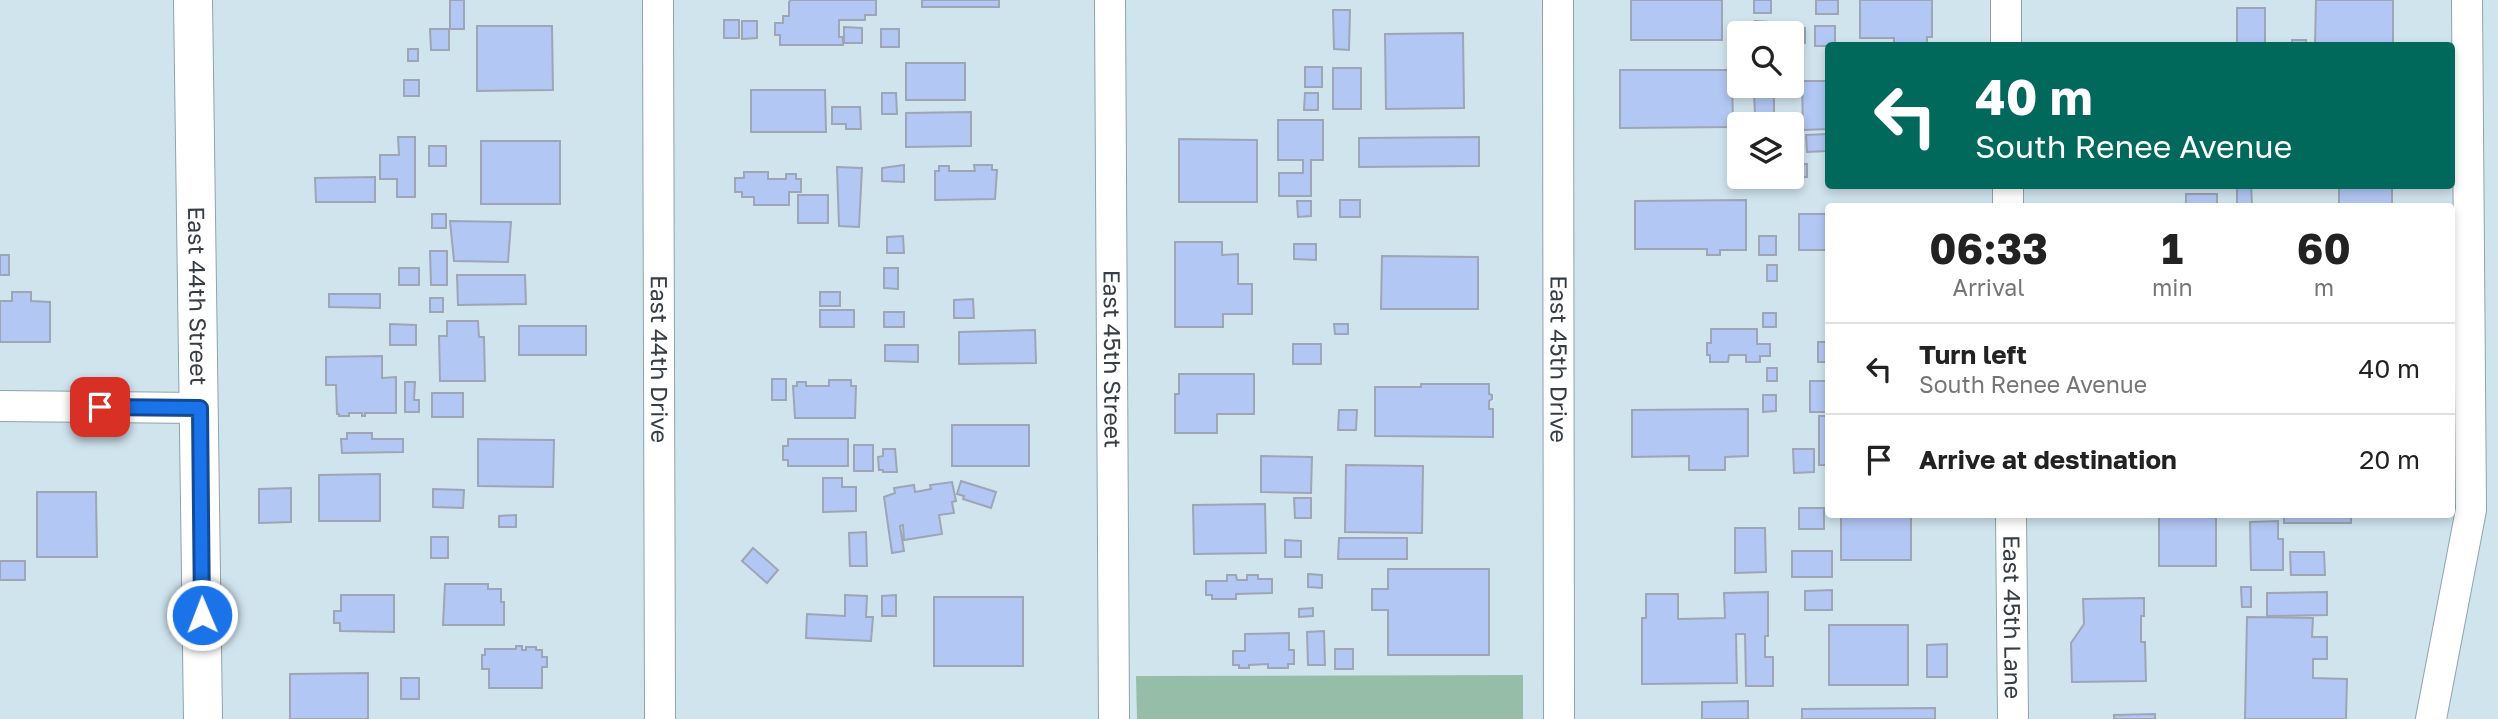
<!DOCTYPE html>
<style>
body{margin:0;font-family:"Golos Text",sans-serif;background:#f2f2f2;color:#222;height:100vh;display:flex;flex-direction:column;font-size:26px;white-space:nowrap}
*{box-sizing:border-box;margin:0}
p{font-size:23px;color:#767676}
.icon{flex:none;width:38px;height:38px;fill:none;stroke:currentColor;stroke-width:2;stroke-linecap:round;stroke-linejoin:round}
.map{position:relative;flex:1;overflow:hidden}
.sheet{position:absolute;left:1825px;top:203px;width:630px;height:315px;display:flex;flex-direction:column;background:#fff;border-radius:7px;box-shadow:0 4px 10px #0003}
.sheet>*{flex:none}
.hud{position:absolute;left:1825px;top:42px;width:630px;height:147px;border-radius:7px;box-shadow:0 4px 10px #0003;background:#00695c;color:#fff;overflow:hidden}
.buttons{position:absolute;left:1727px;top:21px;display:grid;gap:14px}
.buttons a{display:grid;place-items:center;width:77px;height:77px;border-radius:7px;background:#fff;box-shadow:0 4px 10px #0003;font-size:35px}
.pin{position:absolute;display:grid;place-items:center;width:60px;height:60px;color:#fff;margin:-30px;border-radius:14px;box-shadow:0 4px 10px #0006}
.me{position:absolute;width:77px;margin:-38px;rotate:359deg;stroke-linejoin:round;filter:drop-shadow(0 0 5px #0008)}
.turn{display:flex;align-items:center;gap:24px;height:147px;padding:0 35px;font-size:32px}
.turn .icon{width:91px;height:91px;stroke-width:2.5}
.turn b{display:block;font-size:49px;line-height:60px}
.eta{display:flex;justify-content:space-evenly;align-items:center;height:119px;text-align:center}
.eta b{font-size:42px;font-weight:700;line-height:49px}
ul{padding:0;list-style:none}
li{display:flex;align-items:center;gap:21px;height:91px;padding:0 35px;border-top:2px solid #e0e0e0}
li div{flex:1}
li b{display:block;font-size:26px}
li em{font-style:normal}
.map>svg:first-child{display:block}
.green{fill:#96bda8}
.building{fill:#b2c7f3;stroke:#9da5b6;stroke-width:2}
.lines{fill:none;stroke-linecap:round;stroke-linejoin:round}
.street-casing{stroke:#90a3ad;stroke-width:32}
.secondary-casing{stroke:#90a3ad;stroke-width:40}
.street{stroke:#fff;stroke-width:30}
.secondary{stroke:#fff;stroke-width:38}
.route-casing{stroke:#114b97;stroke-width:18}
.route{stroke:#1a73e8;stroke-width:12}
.labels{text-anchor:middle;stroke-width:7;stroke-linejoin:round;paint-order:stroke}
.street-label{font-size:23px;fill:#373e43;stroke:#fff}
</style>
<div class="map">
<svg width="2498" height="719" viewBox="0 0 2498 719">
<rect width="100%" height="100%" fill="#d0e4ee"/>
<path class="green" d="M1523 675V719H1137L1136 676Z"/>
<g class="building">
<rect x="450" y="0" width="14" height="29"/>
<path d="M791 0H876V15H865V20H839V37H843V45H780V35H775V23H783V16H789V2Z"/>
<rect x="922" y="0" width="77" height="7"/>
<rect x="1631" y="0" width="91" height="40"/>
<rect x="1754" y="0" width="17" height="13"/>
<rect x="1816" y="0" width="22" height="14"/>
<path d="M1860 0H1932V37H1927V46H1894V38H1860Z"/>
<path d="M2316 0H2393V45H2315Z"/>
<rect x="2237" y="8" width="28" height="37"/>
<path d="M1333 10H1350L1349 50 1334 49Z"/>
<rect x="724" y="20" width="15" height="18"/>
<path d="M742 21H757V38L742 39Z"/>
<path d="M1755 21 1769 22V33H1754Z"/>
<path d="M477 26H552L553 90 477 91Z"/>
<rect x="1815" y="26" width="20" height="20"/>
<path d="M844 27 862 28V43H844Z"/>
<path d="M1794 28H1805V43L1794 44Z"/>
<path d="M430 29H449V50H431Z"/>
<rect x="881" y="29" width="18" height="18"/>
<path d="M1463 33 1464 108 1386 109 1385 34Z"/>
<rect x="2292" y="40" width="14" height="6"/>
<rect x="408" y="49" width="10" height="12"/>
<rect x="906" y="63" width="59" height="37"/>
<rect x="1305" y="67" width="17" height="20"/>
<rect x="1333" y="68" width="28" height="41"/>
<path d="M1620 70H1732L1733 127 1620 128Z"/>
<rect x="404" y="80" width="15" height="16"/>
<path d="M1802 81H1829V129L1803 130Z"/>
<path d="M751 90H825L826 132H751Z"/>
<path d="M882 93H896L897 114H882Z"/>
<path d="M1305 93H1318V110H1304Z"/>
<path d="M1754 93H1774V113L1755 114Z"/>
<path d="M832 107H860L861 129H846V124H832Z"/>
<path d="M971 112V146L906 147V113Z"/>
<path d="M1278 120H1323V160H1311V196H1279V173H1303V160H1278Z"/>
<path d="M1826 134 1827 151 1807 152 1806 135Z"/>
<path d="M398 137H415V197H397V179H380V155H399Z"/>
<path d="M1479 137V166L1359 167V138Z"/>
<path d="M1179 139 1257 140V202H1179Z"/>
<rect x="481" y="141" width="79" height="63"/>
<rect x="429" y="146" width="17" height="20"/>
<rect x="1799" y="164" width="8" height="13"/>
<path d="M904 165V182L882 181V168Z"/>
<path d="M974 165H992V170H997L995 199 935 200V171H939V166H949V171H975Z"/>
<path d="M837 167 862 168 859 227 839 226Z"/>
<path d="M744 172H768V179H786V174H796V179H801V192H789V205H754V197H742V192H735V178H744Z"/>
<path d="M375 177V202H316L315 178Z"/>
<path d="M2237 186H2251L2252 204H2237Z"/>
<path d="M2339 186 2392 187V206H2339Z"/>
<rect x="2186" y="194" width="31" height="12"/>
<rect x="798" y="195" width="30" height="28"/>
<rect x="1340" y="200" width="20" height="17"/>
<path d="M1746 200V250H1720V255H1707V249H1635V201Z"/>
<path d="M1297 201H1311V216L1298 217Z"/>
<rect x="432" y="214" width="14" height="14"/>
<rect x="1799" y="214" width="30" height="36"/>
<path d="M450 221 511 222 508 262 454 261Z"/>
<path d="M903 236 904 253H887V237Z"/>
<rect x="1759" y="236" width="17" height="19"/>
<path d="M1175 242H1222V255L1238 254V284H1252V314H1223V327H1175Z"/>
<path d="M1294 244H1316V260L1294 259Z"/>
<path d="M430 251H447V285H431Z"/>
<rect x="0" y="255" width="9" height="20"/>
<path d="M1382 256 1478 257V309H1381Z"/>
<rect x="1767" y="265" width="10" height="16"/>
<rect x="399" y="268" width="20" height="17"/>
<path d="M884 268H898V289L884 288Z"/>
<path d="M457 275H525L526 304 458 305Z"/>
<path d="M12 292H31V301L50 302V342H0V301H12Z"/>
<rect x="820" y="292" width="20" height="14"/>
<path d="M329 294H380V308L329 307Z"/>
<rect x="430" y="298" width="13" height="14"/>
<path d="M973 299 974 318H954V300Z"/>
<rect x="820" y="310" width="34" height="17"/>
<rect x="884" y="312" width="20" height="15"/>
<rect x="1763" y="313" width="13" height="14"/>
<path d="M447 321H478L479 337H484L485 381H440L439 336H447Z"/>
<path d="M390 324 416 325V345H390Z"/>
<path d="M1334 324H1348V334H1335Z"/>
<rect x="519" y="326" width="67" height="29"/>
<path d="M1711 329H1757V344H1770V356H1760V362H1746V355H1729L1728 362H1710V355H1707V343H1711Z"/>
<path d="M1035 330 1036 363 959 364V332Z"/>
<rect x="1818" y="342" width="11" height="20"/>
<rect x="1293" y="344" width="28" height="20"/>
<path d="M885 345H918V362L885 361Z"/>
<path d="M382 356V378L396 377V413H365V416H362V413H349V416H339V414H337L336 385H326V357Z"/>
<rect x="1767" y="368" width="10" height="13"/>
<path d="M1179 374H1254V414H1217V433H1175V394H1179Z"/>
<rect x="772" y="379" width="14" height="21"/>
<path d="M829 380H851V386H856L855 418H795L793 386H797V382H806V386H829Z"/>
<rect x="1810" y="381" width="19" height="31"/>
<path d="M405 382H415L414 400H419V412H405Z"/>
<path d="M1421 384H1489V394L1492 395V399L1489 401V409H1493V437L1375 436V387H1421Z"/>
<rect x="432" y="393" width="31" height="24"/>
<path d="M1763 395H1776V411L1763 412Z"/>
<path d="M1748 409V456L1725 457V470H1689V456L1632 457V410Z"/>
<path d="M1339 410H1357L1356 430H1338Z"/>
<rect x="1819" y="416" width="10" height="49"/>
<rect x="952" y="425" width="77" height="41"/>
<path d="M347 433H372V439H403V452L342 453 341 439H347Z"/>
<path d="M478 439 554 440 553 487 478 486Z"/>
<path d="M788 439H848V466H788V460H783V446H788Z"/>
<rect x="854" y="445" width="19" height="26"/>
<path d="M883 449H895L897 472H883V470H879L878 457 883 456Z"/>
<path d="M1793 449H1814V472L1794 473Z"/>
<path d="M1261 456 1312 457 1311 493 1261 492Z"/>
<path d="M1346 465 1423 466 1422 533 1345 532Z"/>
<path d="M380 474V521H319V475Z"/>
<path d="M823 478H842V487H856V511L823 512Z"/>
<path d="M961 481 996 492 991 508 963 499 964 496 957 494Z"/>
<path d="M952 482 956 501 952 502 954 513 939 515 942 534 904 540 903 525 900 526 904 551 892 553 884 497 895 493 894 488 914 485 915 492 931 489 930 485Z"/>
<path d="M291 488V522L259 523V489Z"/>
<path d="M433 489 464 490 463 508 433 507Z"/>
<path d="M37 492H96L97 557H37Z"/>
<path d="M1294 498H1311V518H1295Z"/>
<path d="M1265 504 1266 553 1194 554 1193 505Z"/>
<rect x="1799" y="508" width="25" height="21"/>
<rect x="1841" y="514" width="70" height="46"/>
<rect x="2284" y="514" width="67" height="9"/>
<path d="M516 515V527H499V516Z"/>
<rect x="2159" y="516" width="57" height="50"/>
<path d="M2278 521V539H2283V570H2251L2250 522Z"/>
<path d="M1735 528H1765L1766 572 1735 573Z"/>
<path d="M866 532 867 566H850L849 533Z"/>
<rect x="431" y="537" width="17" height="21"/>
<path d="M1339 538H1407V559H1338Z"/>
<path d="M1285 540 1301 541V557H1285Z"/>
<path d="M753 548 778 570 767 583 742 561Z"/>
<rect x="1792" y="551" width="40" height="26"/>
<path d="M2290 552H2324L2325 575H2291Z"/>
<rect x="0" y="561" width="25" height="19"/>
<path d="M1388 569H1489V655H1388V610H1372V589H1388Z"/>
<path d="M1308 574 1322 575V588L1308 587Z"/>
<path d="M1227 575H1236L1237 580H1247V575H1258V579H1272V593L1236 594V599H1212V595H1206V581H1227Z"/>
<path d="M445 584H488V589H501V602H504V625H443Z"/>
<path d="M2241 587H2251V607H2242Z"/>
<path d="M1832 590V610H1805V591Z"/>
<path d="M1768 592V636H1765V657H1773V686H1746L1745 634H1736L1737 683 1642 684V618H1646V594H1678V619L1725 618 1724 593Z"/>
<path d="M2327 592V615L2267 616V593Z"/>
<path d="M341 595H394V632L340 631V623H334V611H341Z"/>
<path d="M845 595 867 596 866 617H873L871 641 806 638 807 614 845 616Z"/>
<path d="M896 595V616H882V596Z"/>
<rect x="934" y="597" width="89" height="69"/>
<path d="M2144 598V616H2141V642H2145L2146 681 2072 682 2071 643 2084 624 2083 599Z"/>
<path d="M1313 608V616L1299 617V609Z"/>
<path d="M2247 617 2313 618 2312 637H2327V659H2313V678L2347 679 2346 719H2245Z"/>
<rect x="1829" y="625" width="79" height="60"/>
<path d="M1324 631 1325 665H1308L1307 632Z"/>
<path d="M1289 633V650H1294V664H1288V668H1268V664L1249 665V668H1239V665H1233V651H1245V634Z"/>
<path d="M1947 644V677H1927V645Z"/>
<path d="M516 646H522V650H526V647H536V650H542V657H547V667H542V688H489V669H482V655H485V649H516Z"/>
<rect x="1335" y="649" width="18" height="20"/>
<path d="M368 673V719H290V674Z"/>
<rect x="401" y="678" width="18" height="21"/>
<path d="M1748 701V719H1702V702Z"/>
<path d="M1935 708V719H1802V709Z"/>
<path d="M2155 714V719H2114V715Z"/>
</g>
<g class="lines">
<g class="street-casing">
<g id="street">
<path id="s1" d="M658 0 660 719"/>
<path id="s2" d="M1110 0 1114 719"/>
<path id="s3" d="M1558 0 1559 719"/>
<path d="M2006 0V46"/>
<path d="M2008 186V206"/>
<path d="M0 406 199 408"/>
<path id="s4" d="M2011 514 2013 719"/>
<path d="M2431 719 2471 510 2467 0"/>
</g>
</g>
<g class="secondary-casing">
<g id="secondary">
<path id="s5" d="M193 0 203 719"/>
</g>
</g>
<use href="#street" class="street"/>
<use href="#secondary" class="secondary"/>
</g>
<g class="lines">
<g class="route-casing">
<path id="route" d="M100 407 200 408 202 615"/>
</g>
<use href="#route" class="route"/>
</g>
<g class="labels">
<g class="street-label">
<text dy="8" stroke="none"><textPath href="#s5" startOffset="296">East 44th Street</textPath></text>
<text dy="8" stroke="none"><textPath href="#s1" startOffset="359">East 44th Drive</textPath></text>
<text dy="8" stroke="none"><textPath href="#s2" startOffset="359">East 45th Street</textPath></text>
<text dy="8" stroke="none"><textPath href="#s3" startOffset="359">East 45th Drive</textPath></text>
<text dy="8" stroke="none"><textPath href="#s4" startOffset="103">East 45th Lane</textPath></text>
</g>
</g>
</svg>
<div class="buttons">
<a><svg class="icon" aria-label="search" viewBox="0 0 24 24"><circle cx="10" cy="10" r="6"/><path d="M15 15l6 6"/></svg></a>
<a><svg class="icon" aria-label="layers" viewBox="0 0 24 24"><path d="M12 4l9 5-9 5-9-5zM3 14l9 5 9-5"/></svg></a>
</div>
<div class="pin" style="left:100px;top:407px;background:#d93025"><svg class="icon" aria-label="arrive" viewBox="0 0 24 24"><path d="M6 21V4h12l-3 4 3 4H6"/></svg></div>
<svg class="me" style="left:202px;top:615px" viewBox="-20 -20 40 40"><circle r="17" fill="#1a73e8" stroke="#fff" stroke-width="3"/><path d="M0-11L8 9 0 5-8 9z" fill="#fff"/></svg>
<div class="hud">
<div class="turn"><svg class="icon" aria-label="left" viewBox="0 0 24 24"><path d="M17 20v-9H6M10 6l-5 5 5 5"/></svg><div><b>40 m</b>South Renee Avenue</div></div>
</div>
<section class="sheet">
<div class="eta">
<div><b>06:33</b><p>Arrival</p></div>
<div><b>1</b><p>min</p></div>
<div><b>60</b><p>m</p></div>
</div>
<ul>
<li><svg class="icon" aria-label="left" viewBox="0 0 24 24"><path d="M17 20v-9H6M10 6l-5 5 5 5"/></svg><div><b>Turn left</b><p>South Renee Avenue</p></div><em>40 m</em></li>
<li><svg class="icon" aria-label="arrive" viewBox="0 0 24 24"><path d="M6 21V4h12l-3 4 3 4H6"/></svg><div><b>Arrive at destination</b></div><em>20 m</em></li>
</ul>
</section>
</div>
